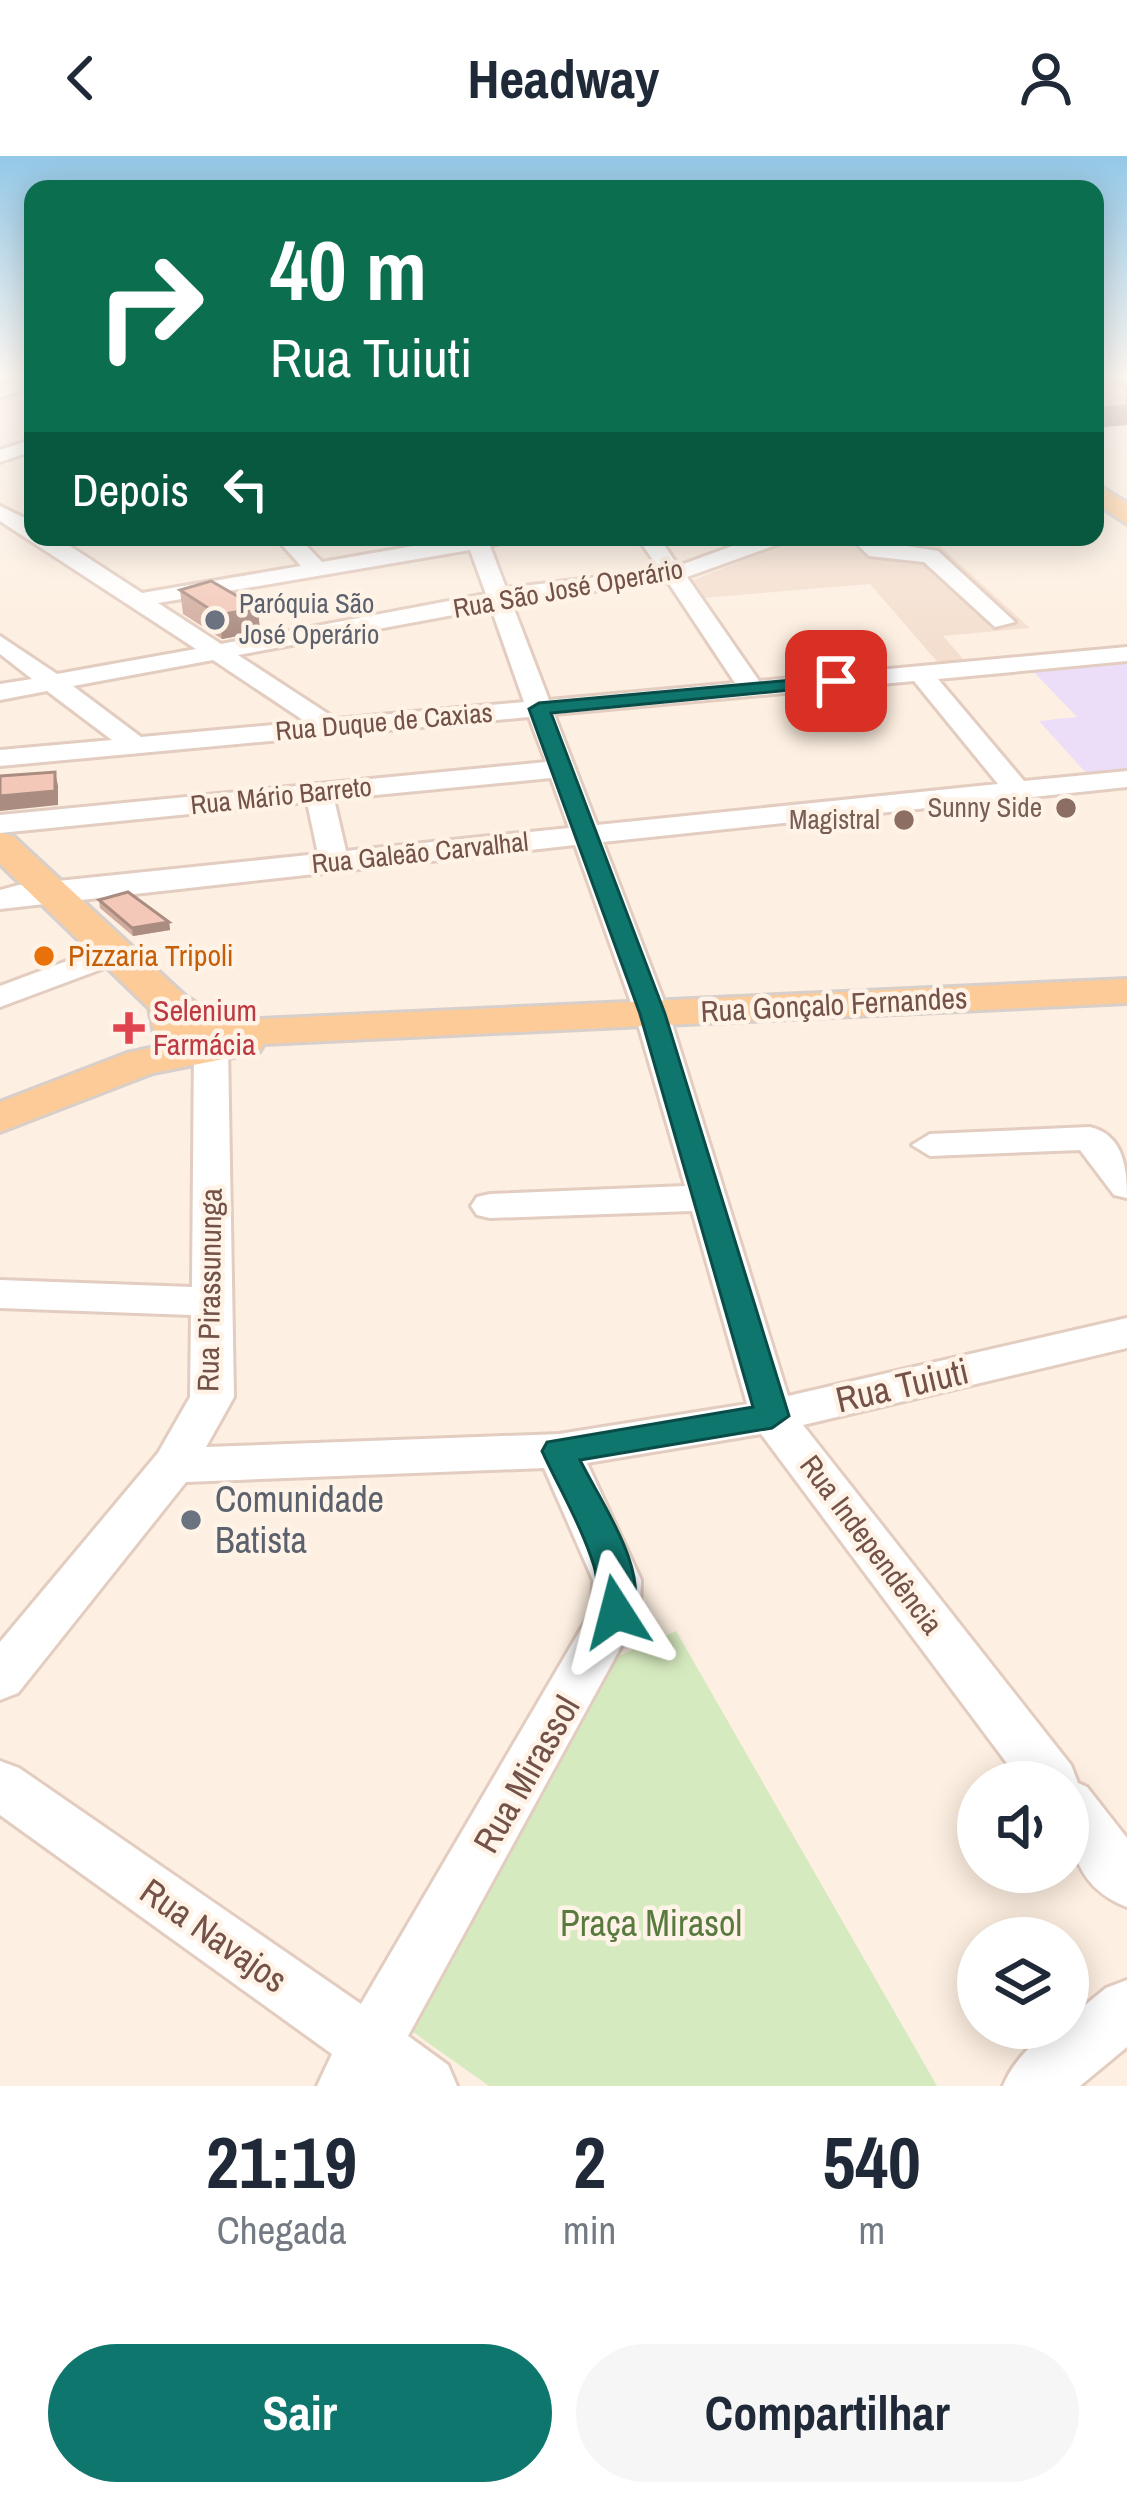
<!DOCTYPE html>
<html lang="pt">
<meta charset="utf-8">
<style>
body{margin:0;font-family:"Archivo Narrow",sans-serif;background:#f6f6f7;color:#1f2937;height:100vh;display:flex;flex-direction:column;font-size:45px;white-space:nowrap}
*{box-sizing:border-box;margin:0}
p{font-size:39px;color:#747a83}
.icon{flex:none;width:66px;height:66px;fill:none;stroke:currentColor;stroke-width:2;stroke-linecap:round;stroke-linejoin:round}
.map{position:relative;height:1930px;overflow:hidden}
.sheet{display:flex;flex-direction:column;background:#fff;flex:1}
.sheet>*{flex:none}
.top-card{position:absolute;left:24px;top:24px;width:1080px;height:366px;border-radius:24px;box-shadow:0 6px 30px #0003;background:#0b6e4f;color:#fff;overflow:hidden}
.tools{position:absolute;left:957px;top:1605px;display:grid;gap:24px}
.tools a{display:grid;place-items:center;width:132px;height:132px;border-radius:50%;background:#fff;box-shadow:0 6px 30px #0003;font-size:60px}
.pin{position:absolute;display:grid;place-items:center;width:102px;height:102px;color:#fff;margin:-51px;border-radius:24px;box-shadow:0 6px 18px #0006}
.me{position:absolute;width:132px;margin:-66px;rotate:351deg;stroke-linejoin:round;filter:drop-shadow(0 0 9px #0008)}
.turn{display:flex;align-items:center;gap:42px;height:252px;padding:0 48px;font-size:54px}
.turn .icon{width:156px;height:156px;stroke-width:2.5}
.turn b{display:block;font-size:84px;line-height:102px}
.then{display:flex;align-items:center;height:114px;padding:0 48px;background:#0003;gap:24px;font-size:45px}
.eta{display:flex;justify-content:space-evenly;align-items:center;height:204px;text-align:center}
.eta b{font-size:72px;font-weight:700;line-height:84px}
.button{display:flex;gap:24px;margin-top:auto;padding:24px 48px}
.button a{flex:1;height:138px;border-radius:72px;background:#0f766e;color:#fff;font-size:48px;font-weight:700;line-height:138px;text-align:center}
.button a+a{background:#f6f6f7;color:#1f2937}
header{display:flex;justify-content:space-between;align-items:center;height:156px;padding:0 48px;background:#fff;font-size:54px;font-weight:700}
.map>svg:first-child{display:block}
.residential{fill:#f4dfcf}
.education{fill:#ecdef9}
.green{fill:#d6eabf}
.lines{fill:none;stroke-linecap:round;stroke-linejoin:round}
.minor-casing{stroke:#e3ccc0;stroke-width:6}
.major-casing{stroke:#d8cfcb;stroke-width:6}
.minor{fill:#fff;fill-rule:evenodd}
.major{fill:#fdcb97;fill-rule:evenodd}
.wall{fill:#d1ac9e}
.shaded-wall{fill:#aa8c81}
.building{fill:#f3c8b8;stroke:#aa8c81;stroke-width:3}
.route{fill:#0f766e;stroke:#0a4d48;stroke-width:3}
.worship-dot{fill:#6b7280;stroke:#fff3e8;stroke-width:4.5}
.education-dot{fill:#8d6e63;stroke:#fff3e8;stroke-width:4.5}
.food-dot{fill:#e8710a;stroke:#fff3e8;stroke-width:4.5}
.health-dot{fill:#e0444e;stroke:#fff3e8;stroke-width:4.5}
.labels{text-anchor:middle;stroke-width:9;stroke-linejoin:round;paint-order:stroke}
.far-street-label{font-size:27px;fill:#745247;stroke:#fff3e8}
.far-worship-label{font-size:27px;fill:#5b616d;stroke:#fff3e8;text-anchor:start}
.far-education-label{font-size:27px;fill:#785e54;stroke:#fff3e8;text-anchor:end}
.food-label{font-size:30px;fill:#c56008;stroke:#fff3e8;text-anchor:start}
.street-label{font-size:30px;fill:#745247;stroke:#fff3e8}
.health-label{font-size:30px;fill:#be3a42;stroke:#fff3e8;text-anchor:start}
.near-street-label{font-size:36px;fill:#745247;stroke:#fff3e8}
.near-worship-label{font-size:36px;fill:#5b616d;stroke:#fff3e8;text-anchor:start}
.near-park-label{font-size:36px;fill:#587a3f;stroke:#fff3e8}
</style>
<header><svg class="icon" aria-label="back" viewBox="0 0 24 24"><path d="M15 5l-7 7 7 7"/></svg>Headway<svg class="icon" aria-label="person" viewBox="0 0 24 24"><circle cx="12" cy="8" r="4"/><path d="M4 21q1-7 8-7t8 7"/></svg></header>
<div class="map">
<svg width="1127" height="1930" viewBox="0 0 1127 1930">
<rect width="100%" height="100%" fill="#fdefe1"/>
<path class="residential" d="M802 381H865L879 394 939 389 1030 472 943 480 966 506 940 509 870 428 703 442 691 425Z"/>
<path class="education" d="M1127 506V615L1088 619 1039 565 1077 561 1032 514Z"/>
<path class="green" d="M676 1475 937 1930H489L403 1869 614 1502Z"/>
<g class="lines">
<g class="minor-casing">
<g id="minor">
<path d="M33 220V231L0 241V230Z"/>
<path d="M33 283V295L0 306V294Z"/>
<path d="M0 350 33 366V381H56L142 437 301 410 275 381H298L322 406 465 381H519L490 390 506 432 660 414 637 381H659L678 410 757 381H846L835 387 784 386 687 421 759 525 1127 491V505L938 523 1024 625 1127 615V631L603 686 669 858 788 1240 1127 1162V1192L803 1269 1071 1609 1078 1627 1087 1631 1127 1682V1751C1069 1729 1068 1679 1068 1626H1021L761 1278 587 1307 641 1424 640 1456 408 1880 448 1909 457 1930H317L332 1898 0 1659V1605L19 1612 361 1848 592 1454 593 1424 544 1312 186 1326 18 1537 0 1544V1486L158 1297 190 1241 191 1159 0 1152V1124L192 1131 194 890 199 883H223L228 890 234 1241 206 1291 559 1278 747 1248 692 1055 490 1062 477 1059 471 1050 477 1041 490 1038 685 1030 635 858 575 689 0 753V734L19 729 318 698 307 646 0 677V659L546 606 529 561 0 610V594L112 584 47 535 0 544V528L32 523 0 498V480L57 518 196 493 0 365ZM470 394 486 438 221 488 158 447ZM668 426 735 527 549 544 511 445ZM491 452 524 546 336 563 238 499ZM213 504 306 566 141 581 73 530ZM914 525 998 628 597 669 554 558ZM551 622 569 672 346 695 334 643Z"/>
<path d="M850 381 938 395 1015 466 995 471 924 406 869 400Z"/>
<path d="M115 787 126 790 131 797 126 804 0 851V830Z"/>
<path d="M1090 971C1124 979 1127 1013 1127 1042L1114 1039 1080 994 930 1000 912 989 930 978Z"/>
<path d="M1127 1824V1891L1080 1930H1003C1012 1907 1041 1872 1068 1872V1863L1106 1832Z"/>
</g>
</g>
<g class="major-casing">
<g id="major">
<path d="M1095 327 1127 347V368L1095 347Z"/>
<path d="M0 677 13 680 184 839 214 859 239 864 1127 823V847L264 888 259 896 153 917 0 976V946L127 897 169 888 154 877 149 852 0 708Z"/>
</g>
</g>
<use href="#minor" class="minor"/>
<use href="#major" class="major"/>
</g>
<g class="wall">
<path d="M180 434 258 452 260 476 222 483 183 458Z"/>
<path d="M99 744 169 766 170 774 133 780 100 752Z"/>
</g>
<g class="shaded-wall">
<path d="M1127 250V269L1095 272V253Z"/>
<path d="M258 452 260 476 222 483 219 459Z"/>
<path d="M55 616 58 630V649L0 655V640Z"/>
<path d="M169 766 170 774 133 780 132 772Z"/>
</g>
<g class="building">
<path d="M1095 220 1127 230V250L1095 253Z"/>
<path d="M211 425 258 452 219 459 180 434Z"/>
<path d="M55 616V635L0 640V620Z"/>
<path d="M128 736 169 766 132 772 99 744Z"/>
</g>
<linearGradient id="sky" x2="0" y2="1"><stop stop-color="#93c8e7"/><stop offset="0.45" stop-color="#fef8f2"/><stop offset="1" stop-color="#fef8f2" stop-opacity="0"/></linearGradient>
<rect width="1127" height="490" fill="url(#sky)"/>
<path class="route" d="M836 520 843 521V529L551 557 665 858 789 1260 772 1272 580 1304C601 1347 653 1418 630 1466L616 1471 603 1466C595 1450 600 1429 594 1410 582 1371 559 1332 542 1295L547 1286 753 1251 640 858 529 553 539 547Z"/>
<g class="worship-dot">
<circle cx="215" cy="464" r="12"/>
<circle cx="191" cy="1364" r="12"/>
</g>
<g class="education-dot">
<circle cx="1066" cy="652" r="12"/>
<circle cx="904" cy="664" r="12"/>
</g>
<circle class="food-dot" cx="44" cy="800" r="12"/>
<path class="health-dot" d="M123 854h12v12h12v12h-12v12h-12v-12h-12v-12h12z"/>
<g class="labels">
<g class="far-street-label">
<text transform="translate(568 433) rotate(-10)" y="9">Rua São José Operário</text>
<text transform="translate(384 566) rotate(-5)" y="9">Rua Duque de Caxias</text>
<text transform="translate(281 640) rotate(-6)" y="9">Rua Mário Barreto</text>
<text transform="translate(420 697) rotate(-6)" y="9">Rua Galeão Carvalhal</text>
</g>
<g class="far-worship-label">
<text x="239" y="457">Paróquia São<tspan x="239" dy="31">José Operário</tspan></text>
</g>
<g class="far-education-label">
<text x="1042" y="661">Sunny Side</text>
<text x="880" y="673">Magistral</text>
</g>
<g class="food-label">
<text x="68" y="810">Pizzaria Tripoli</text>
</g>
<g class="street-label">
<text transform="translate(834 849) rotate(-3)" y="10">Rua Gonçalo Fernandes</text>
<text transform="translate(210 1134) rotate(-89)" y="10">Rua Pirassununga</text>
<text transform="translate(871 1389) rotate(53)" y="10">Rua Independência</text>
</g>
<g class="health-label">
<text x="153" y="865">Selenium<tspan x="153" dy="34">Farmácia</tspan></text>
</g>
<g class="near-street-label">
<text transform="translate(902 1229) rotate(-13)" y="13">Rua Tuiuti</text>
<text transform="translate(526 1618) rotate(-60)" y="13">Rua Mirassol</text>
<text transform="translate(214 1779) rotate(35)" y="13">Rua Navajos</text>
</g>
<g class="near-worship-label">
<text x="215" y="1356">Comunidade<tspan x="215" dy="41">Batista</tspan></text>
</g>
<g class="near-park-label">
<text x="651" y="1780">Praça Mirasol</text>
</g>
</g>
</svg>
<div class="tools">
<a><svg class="icon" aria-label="sound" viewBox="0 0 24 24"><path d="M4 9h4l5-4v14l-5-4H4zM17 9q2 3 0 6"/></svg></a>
<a><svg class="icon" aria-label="layers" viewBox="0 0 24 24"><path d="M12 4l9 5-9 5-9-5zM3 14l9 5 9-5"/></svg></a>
</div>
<div class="pin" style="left:836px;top:525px;background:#d93025"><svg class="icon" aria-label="arrive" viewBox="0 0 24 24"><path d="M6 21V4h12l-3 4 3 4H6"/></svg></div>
<svg class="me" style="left:616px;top:1456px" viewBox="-20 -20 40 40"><path d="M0-17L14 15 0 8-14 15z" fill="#0f766e" stroke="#fff" stroke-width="4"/></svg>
<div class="top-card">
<div class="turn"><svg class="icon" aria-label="right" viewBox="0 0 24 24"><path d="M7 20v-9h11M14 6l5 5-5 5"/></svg><div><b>40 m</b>Rua Tuiuti</div></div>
<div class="then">Depois<svg class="icon" aria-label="left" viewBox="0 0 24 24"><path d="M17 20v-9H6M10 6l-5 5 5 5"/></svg></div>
</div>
</div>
<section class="sheet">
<div class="eta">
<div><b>21:19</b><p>Chegada</p></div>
<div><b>2</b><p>min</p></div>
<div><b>540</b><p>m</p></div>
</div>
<div class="button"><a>Sair</a><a>Compartilhar</a></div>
</section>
